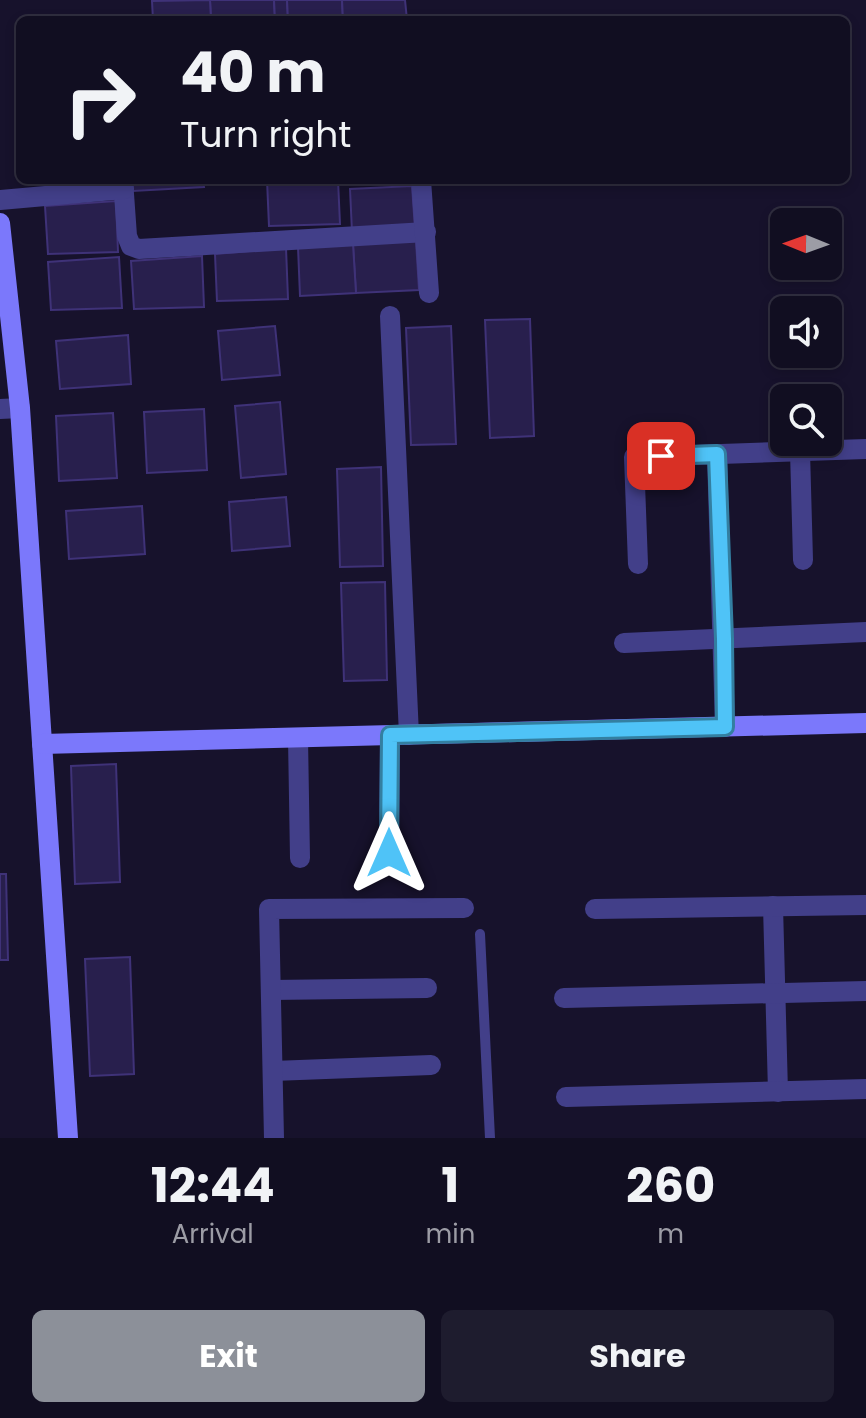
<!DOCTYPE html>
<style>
body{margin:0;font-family:Poppins,sans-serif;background:#1e1c2e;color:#f1f3f6;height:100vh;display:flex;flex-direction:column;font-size:30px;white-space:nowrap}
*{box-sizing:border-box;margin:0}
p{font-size:26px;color:#9c9ca5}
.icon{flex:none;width:44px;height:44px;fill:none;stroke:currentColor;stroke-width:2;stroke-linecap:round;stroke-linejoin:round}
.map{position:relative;height:1138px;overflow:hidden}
.details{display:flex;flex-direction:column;background:#110e21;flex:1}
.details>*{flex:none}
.guide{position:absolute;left:16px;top:16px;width:834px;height:168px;border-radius:12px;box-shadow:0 4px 12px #0003,0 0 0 2px #302e3f;background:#110e21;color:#f1f3f6;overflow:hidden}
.needle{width:52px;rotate:271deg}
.fabs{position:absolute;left:770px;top:208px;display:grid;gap:16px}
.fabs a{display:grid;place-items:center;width:72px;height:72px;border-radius:12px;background:#110e21;box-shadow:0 4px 12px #0003,0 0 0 2px #302e3f;font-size:40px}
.pin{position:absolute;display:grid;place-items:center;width:68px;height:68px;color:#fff;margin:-34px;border-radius:16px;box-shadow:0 4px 12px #0006}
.me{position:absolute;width:88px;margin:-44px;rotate:0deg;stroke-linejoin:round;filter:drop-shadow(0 0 6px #0008)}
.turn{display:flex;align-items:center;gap:28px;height:168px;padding:0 32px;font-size:36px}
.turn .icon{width:104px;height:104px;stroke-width:2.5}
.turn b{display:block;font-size:56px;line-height:68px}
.eta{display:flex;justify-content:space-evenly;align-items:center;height:136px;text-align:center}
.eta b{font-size:48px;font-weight:700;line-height:56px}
.button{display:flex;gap:16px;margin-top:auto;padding:16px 32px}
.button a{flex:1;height:92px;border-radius:12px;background:#8c9099;color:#fff;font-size:32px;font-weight:700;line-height:92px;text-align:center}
.button a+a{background:#1e1c2e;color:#f1f3f6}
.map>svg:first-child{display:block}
.building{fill:#281f4d;stroke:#3f3278;stroke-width:2}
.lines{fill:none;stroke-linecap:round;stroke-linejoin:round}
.lane{stroke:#423f89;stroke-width:10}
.street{stroke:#423f89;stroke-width:20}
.secondary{stroke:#7b78fb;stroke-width:20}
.route-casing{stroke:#337fa1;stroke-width:20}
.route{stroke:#4fc3f7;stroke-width:14}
</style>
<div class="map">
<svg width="866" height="1138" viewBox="0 0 866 1138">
<rect width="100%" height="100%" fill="#17122c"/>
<g class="building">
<path d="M210 0H274L275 20H211Z"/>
<path d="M210 0 211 20H153L152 1Z"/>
<path d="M274 0H287L288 20H275Z"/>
<path d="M287 0H342L343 20H288Z"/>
<path d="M342 0H405L407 20H343Z"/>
<path d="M132 180H203L204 187 133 191Z"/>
<path d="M267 180H338L340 224 269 226Z"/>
<path d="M412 186 415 229 352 232 350 189Z"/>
<path d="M116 201 118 252 48 254 45 206Z"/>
<path d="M416 241 419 290 356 293 353 244Z"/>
<path d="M353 244 356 293 300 296 298 247Z"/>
<path d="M286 248 288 299 217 301 215 254Z"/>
<path d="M202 256 204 307 134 309 131 261Z"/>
<path d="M119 257 122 308 51 310 48 262Z"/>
<path d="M530 319 534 436 490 438 485 320Z"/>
<path d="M275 326 280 375 222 380 218 331Z"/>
<path d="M451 326 456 444 411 445 406 328Z"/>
<path d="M128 335 131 384 60 389 56 341Z"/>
<path d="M280 402 286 474 241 478 235 406Z"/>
<path d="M204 409 207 470 147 473 144 412Z"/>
<path d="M113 413 117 478 59 481 56 416Z"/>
<path d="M381 467 383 566 340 567 337 469Z"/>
<path d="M286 497 290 546 232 551 229 502Z"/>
<path d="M142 506 145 554 69 559 66 511Z"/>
<path d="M385 582 387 680 344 681 341 583Z"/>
<path d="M116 764 120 882 75 884 71 766Z"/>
<path d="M0 874H6L8 960H0Z"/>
<path d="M130 957 134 1074 90 1076 85 959Z"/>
</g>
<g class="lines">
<path class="lane" d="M480 934 490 1138"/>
<g class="street">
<path d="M123 180 127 236 131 246 139 249 426 232"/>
<path d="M421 180 429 293"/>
<path d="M0 200 124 189"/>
<path d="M390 316 409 735"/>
<path d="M0 409 20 408"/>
<path d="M800 451 803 560"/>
<path d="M717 454 725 727"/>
<path d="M638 564 634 457 866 449"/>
<path d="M624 643 866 632"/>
<path d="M298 738 300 858"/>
<path d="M389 853 390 735"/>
<path d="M773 906 778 1092"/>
<path d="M595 909 866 905"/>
<path d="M271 990 427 988"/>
<path d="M564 998 866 991"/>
<path d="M273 1071 431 1065"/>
<path d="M566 1097 866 1089"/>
<path d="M274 1138 269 909 464 908"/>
</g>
<g class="secondary">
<path d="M0 223 20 408 68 1138"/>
<path d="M42 744 866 723"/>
</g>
</g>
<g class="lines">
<g class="route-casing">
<path id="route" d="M389 853 390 735 725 727 724 639 717 454 661 456"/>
</g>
<use href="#route" class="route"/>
</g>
</svg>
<div class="fabs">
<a><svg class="needle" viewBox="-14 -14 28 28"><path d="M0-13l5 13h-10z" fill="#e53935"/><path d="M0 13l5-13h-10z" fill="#9c9ca5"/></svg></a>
<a><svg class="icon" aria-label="sound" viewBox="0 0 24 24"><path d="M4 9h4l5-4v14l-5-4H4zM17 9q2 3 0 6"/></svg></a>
<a><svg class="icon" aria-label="search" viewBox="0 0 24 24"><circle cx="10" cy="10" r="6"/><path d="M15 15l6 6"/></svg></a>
</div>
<div class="pin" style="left:661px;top:456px;background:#d93025"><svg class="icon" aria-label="arrive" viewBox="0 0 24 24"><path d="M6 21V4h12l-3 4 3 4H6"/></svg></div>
<svg class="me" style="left:389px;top:853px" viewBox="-20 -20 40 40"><path d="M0-17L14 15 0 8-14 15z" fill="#4fc3f7" stroke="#fff" stroke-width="4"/></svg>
<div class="guide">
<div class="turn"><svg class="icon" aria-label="right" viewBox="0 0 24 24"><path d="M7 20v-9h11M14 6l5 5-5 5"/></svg><div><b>40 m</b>Turn right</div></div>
</div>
</div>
<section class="details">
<div class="eta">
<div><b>12:44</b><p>Arrival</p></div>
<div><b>1</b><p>min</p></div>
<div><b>260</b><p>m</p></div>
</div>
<div class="button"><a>Exit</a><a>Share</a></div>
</section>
